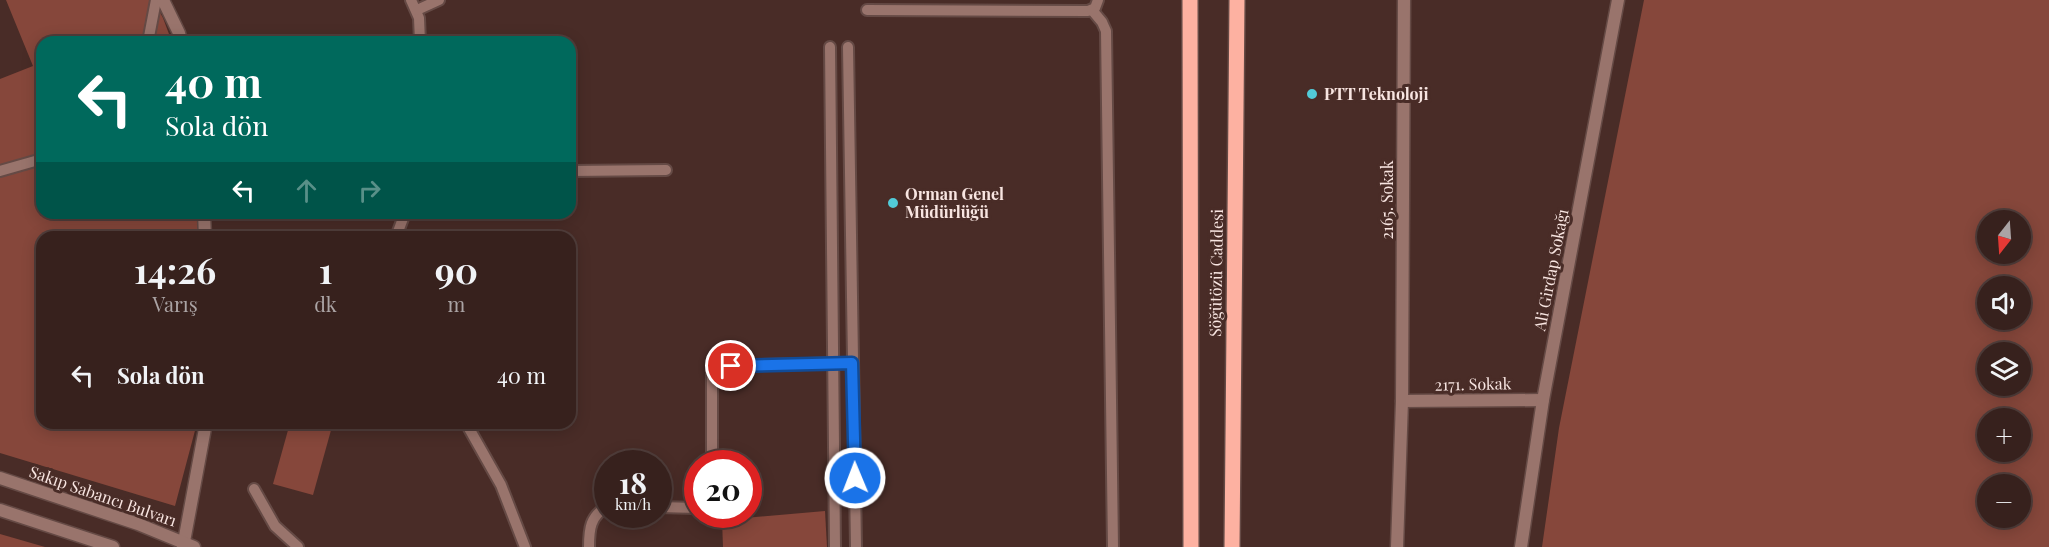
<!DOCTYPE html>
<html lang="tr">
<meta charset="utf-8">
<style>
body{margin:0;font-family:"Playfair Display",serif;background:#422e2a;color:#f1f3f6;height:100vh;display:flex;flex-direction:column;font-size:22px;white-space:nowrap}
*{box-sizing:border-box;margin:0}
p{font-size:20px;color:#aaa3a4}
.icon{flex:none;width:33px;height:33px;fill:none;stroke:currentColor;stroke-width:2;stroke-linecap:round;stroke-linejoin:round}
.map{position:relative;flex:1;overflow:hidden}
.panel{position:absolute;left:36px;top:231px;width:540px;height:198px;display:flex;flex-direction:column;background:#37211d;border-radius:18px;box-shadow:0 3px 15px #0003,0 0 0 2px #513e3b}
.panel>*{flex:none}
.guide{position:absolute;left:36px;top:36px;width:540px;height:183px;border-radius:18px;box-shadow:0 3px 15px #0003,0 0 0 2px #513e3b;background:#00695c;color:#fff;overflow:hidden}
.needle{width:39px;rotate:197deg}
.controls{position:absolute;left:1977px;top:210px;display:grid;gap:12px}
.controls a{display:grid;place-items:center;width:54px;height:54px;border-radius:50%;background:#37211d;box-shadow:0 3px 15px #0003,0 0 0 2px #513e3b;font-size:30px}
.speed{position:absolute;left:594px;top:450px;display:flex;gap:12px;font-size:30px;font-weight:700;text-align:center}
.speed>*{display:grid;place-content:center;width:78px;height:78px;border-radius:50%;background:#37211d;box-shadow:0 3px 15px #0003,0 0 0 2px #513e3b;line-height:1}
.speed small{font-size:15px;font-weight:400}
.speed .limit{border:9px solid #d22;background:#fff;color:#111}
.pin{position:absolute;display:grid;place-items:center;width:51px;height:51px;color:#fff;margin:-26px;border:3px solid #fff;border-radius:50%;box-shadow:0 2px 6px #0007}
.me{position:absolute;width:66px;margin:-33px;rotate:359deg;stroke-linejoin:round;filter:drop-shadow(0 0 4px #0008)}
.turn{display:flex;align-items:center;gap:21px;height:126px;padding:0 30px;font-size:27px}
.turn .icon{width:78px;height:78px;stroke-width:2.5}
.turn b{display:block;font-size:42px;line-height:51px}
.lanes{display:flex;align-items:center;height:57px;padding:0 30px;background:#0003;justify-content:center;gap:30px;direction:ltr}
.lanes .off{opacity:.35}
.eta{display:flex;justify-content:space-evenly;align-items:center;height:102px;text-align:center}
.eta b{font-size:36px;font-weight:700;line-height:42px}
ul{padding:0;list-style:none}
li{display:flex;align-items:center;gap:18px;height:84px;padding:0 30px}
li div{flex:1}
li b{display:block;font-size:22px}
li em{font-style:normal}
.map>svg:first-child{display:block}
.green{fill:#86473b;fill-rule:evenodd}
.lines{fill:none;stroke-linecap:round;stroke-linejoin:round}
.service-casing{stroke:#654a45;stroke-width:14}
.minor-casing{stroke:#654a45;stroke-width:15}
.tertiary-casing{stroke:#654a45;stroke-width:15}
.primary-casing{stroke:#654a45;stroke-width:18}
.service{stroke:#99746c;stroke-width:10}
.minor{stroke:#99746c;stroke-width:12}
.tertiary{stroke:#99746c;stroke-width:12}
.primary{stroke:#fdb1a1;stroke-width:15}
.route-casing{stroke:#114b97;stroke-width:15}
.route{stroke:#1a73e8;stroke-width:10}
.poi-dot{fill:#52cbd8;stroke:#492c27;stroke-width:2}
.labels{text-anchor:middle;stroke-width:6;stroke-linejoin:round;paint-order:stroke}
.poi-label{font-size:16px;font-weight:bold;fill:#f8e5e1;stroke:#492c27;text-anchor:start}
.street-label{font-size:16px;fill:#f8e5e1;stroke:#492c27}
</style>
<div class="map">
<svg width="2049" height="547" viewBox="0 0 2049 547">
<rect width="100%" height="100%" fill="#492c27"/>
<g class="green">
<path d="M6 0H153L163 18 172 42H42V213H196L199 237H42V423H197L175 506 0 453V79L33 66Z"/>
<path d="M1644 0H2049V547H1542L1559 428ZM1988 220H2020V254H1988ZM1988 286H2020V320H1988ZM1988 352H2020V386H1988ZM1988 418H2020V452H1988ZM1988 484H2020V518H1988Z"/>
<path d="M290 423H333L313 495 273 484Z"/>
<path d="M825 511 827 547H723L722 520Z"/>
<path d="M0 534 45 547H0Z"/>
</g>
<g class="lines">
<g class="service-casing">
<g id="service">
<path d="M411 0 419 18 420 42"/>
<path d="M417 10 439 0"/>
<path d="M867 10 1088 11 1095 8 1098 0"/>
<path d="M1092 10 1102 22 1106 31 1113 547"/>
<path d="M148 42 156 0"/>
<path d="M830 47 835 547"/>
<path d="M848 47 856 547"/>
<path d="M0 171 42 159"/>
<path d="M570 171 666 170"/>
<path d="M396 237 405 213"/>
<path d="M466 423 501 485 525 547"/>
<path d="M712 464V366L852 363"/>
<path d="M254 489 275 526 298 547"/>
<path d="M658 507 698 508"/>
<path d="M589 547C589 529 590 516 608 506"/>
</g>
</g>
<g class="minor-casing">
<g id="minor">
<path d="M163 0 179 33 181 42"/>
<path d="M204 213 205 237"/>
<path d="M1402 401 1543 400"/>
<path d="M183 547 206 423"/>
<path d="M1397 547 1402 401 1404 0"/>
<path d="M1521 547 1543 400 1618 0"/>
</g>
</g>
<g class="tertiary-casing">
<g id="tertiary">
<path d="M0 478 138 524 194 547"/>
<path d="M0 510 113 547"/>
</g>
</g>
<g class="primary-casing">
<g id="primary">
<path d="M1190 0 1191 547"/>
<path d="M1232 547 1237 0"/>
</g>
</g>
<use href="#service" class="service"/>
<use href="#minor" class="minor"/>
<use href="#tertiary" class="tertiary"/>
<use href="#primary" class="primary"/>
</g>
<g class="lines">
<g class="route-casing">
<path id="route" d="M731 366 852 363 855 478"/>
</g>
<use href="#route" class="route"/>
</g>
<g class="poi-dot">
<circle cx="1312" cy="94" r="6"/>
<circle cx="893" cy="203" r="6"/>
</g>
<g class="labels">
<g class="poi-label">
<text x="1324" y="100">PTT Teknoloji</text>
<text x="905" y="200">Orman Genel<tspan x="905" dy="18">Müdürlüğü</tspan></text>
</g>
<g class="street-label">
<text transform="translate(1387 200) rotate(-90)" y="6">2165. Sokak</text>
<text transform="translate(1551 270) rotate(-79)" y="6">Ali Girdap Sokağı</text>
<text transform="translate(1216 273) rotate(-89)" y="6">Söğütözü Caddesi</text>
<text transform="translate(1473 384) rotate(-1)" y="6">2171. Sokak</text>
<text transform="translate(103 496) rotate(19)" y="6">Sakıp Sabancı Bulvarı</text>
</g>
</g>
</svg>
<div class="controls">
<a><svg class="needle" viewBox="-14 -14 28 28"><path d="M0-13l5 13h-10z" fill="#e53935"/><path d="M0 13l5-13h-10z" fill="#aaa3a4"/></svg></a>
<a><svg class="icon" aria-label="sound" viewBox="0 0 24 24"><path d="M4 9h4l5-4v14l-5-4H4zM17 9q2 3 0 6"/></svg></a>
<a><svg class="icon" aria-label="layers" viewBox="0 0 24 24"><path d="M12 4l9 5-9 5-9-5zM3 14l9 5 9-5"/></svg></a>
<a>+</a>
<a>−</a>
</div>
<div class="speed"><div>18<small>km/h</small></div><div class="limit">20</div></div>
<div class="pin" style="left:731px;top:366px;background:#d93025"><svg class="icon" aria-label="arrive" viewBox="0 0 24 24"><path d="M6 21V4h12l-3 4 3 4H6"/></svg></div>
<svg class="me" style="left:855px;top:478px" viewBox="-20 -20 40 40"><circle r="17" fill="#1a73e8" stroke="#fff" stroke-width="3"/><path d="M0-11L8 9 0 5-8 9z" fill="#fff"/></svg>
<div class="guide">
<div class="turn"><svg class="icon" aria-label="left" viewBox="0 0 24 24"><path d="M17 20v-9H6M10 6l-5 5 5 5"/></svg><div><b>40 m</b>Sola dön</div></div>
<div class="lanes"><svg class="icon" aria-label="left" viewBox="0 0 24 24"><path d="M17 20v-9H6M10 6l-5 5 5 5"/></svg><svg class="icon off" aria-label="ahead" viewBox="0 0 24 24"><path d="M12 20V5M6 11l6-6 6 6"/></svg><svg class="icon off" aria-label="right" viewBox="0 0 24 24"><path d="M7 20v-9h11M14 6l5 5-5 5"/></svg></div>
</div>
<section class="panel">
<div class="eta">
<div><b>14:26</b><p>Varış</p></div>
<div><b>1</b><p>dk</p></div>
<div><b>90</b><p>m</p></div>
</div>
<ul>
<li><svg class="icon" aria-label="left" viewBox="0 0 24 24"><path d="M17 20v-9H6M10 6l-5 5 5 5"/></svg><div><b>Sola dön</b></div><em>40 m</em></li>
</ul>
</section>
</div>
